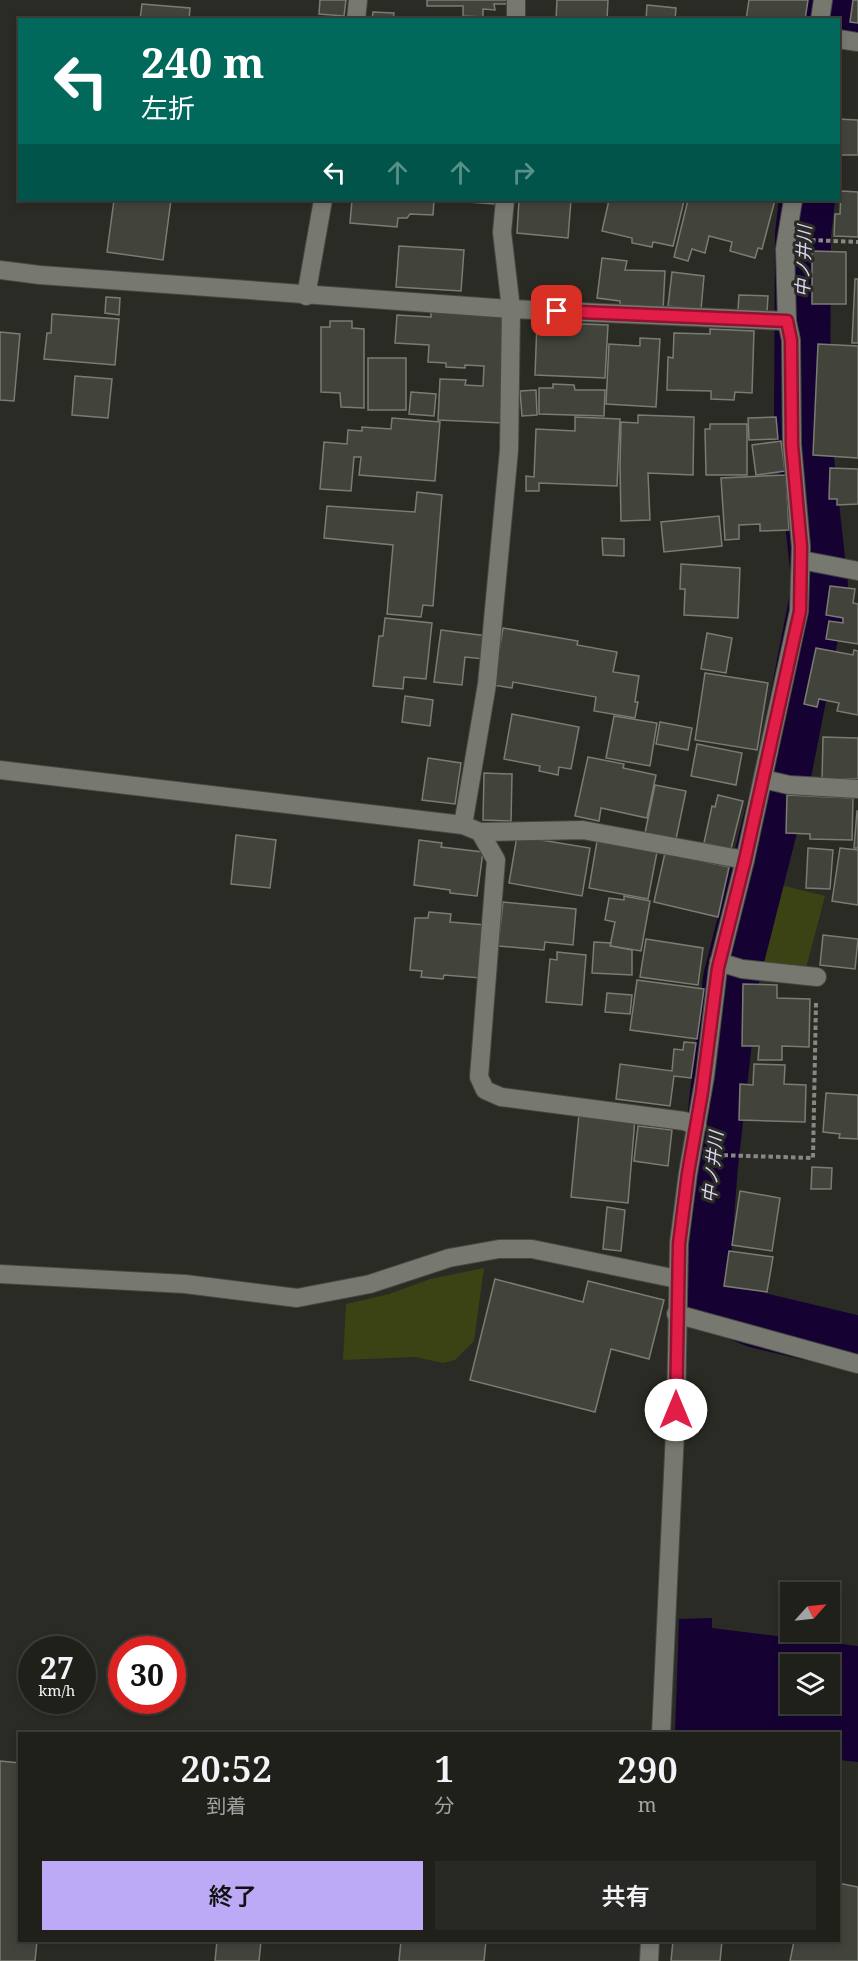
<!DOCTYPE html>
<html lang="ja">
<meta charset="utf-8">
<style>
body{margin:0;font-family:"Noto Serif","Noto Sans JP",serif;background:#282824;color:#f1f3f6;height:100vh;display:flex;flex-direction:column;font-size:22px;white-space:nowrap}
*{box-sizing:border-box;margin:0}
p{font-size:20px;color:#a2a3a3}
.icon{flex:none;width:33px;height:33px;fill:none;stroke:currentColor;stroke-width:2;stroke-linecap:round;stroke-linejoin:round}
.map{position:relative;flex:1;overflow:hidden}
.drawer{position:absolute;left:18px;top:1732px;width:822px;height:210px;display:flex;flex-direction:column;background:#20201b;border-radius:0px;box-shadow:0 3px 9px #0003,0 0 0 2px #3d3e3a}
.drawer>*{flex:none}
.top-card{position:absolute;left:18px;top:18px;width:822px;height:183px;border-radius:0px;box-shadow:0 3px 9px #0003,0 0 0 2px #3d3e3a;background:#00695c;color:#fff;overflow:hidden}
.needle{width:39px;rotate:63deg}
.buttons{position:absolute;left:780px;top:1582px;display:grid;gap:12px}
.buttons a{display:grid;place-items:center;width:60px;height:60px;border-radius:0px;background:#20201b;box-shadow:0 3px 9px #0003,0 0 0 2px #3d3e3a;font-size:30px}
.speed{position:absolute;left:18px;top:1636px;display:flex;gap:12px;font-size:30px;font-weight:700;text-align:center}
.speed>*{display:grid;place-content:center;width:78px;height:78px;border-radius:50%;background:#20201b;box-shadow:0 3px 9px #0003,0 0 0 2px #3d3e3a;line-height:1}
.speed small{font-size:15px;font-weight:400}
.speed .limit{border:9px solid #d22;background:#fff;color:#111}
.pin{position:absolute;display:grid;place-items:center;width:51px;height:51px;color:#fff;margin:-26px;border-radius:12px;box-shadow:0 3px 9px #0006}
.me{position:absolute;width:66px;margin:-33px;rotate:0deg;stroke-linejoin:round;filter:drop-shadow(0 0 4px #0008)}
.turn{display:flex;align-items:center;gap:21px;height:126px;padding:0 24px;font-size:27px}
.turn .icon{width:78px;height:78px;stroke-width:2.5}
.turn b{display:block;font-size:42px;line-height:51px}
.lanes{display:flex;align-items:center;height:57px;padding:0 24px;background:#0003;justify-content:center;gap:30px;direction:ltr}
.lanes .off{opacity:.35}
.eta{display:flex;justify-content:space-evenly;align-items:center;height:102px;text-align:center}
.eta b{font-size:36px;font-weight:600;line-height:42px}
.button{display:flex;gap:12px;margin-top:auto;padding:12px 24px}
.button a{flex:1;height:69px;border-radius:0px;background:#bcaaf6;color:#111;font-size:24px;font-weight:600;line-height:69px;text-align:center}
.button a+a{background:#282824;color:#f1f3f6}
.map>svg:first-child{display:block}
.green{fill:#3b4214}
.water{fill:#150232;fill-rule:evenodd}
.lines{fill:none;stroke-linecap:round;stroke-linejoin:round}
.river{stroke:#150232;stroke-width:56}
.building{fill:#42443c;stroke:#7a7c74;stroke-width:1.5}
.minor-casing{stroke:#464842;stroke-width:20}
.path{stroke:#878883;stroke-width:4;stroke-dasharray:4.5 3;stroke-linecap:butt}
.minor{stroke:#777971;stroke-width:18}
.route-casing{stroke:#92132f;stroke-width:15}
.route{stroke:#e11d48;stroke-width:10}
.labels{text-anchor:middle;stroke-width:6;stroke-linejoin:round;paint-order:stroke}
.water-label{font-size:18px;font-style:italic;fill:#ddd6f8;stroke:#2a2b24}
</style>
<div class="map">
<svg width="858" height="1961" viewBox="0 0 858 1961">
<rect width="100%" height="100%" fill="#2a2b24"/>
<g class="green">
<path d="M765 881 825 896 805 972 748 964 744 953Z"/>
<path d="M484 1268 474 1341 455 1360 443 1363 415 1357 343 1360 346 1304 389 1294 430 1279Z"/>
</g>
<path class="water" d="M712 1618V1628L858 1646V1762L839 1760 838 1734H675L679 1619ZM790 1665H830V1704H790Z"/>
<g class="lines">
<g class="river">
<path d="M833 20 837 0"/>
<path d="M807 200 803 234 802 423 820 586 784 770 731 979 710 1165 700 1297 757 1320 858 1344"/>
</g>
</g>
<g class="building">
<path d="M320 0H346L344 16 319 14Z"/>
<path d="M427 0H510V4H494L495 10 483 9V17L463 16V6H427Z"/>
<path d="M557 0H608L607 20H556Z"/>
<path d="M749 0H808L805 20 786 17 785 20H746Z"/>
<path d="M853 0H858V23L850 22Z"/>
<path d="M142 4 190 8 189 20H140Z"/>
<path d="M647 5 676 8 675 20H646Z"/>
<path d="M373 12 394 13 393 20H372Z"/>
<path d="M838 119 858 120V155H838Z"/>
<path d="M841 191 858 192V237L834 236 835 214H840Z"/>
<path d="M114 200H171L163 260 107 252Z"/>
<path d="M352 200H434L433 215 410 214 407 218H398L397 227 350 223Z"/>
<path d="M441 200H494V204Z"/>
<path d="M519 200H571L568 238 517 233Z"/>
<path d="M609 200 618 202 619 200H676L684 201 673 246 653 242 652 247 632 243V238L602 231Z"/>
<path d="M688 200H775L762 249 758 248 755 258 730 251 732 242 709 236 705 253 692 249 688 261 674 257Z"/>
<path d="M399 246 464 250 461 291 396 287Z"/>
<path d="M812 251 846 252V304H812Z"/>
<path d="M602 258 627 261 625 270 665 271 663 310 620 307V301L597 298Z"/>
<path d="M672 272 704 276 701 310 668 306Z"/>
<path d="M855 279H858V343H852Z"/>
<path d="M739 295 768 296 767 312 738 310Z"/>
<path d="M106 297 120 298 119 315 105 313Z"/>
<path d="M431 312 508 316 503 423 438 420 440 379 466 380 465 385 483 386 484 366 465 365V368L446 367V363L428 362 429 345 395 343 397 315 431 317Z"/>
<path d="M52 314 119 319 115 365 44 359 47 333H51Z"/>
<path d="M330 321H352V328L364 329V408L341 407 340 393 321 392V327H330Z"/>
<path d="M537 322 608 325 605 378 535 375Z"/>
<path d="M710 329 754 331 752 393 735 392 734 400 711 399V391L667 390 668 357 673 358 674 333 710 334Z"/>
<path d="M0 332 20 334 14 401 0 400Z"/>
<path d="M640 338 660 339 656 407 606 404 609 344 640 346Z"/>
<path d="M818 344 858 346V458L813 455Z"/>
<rect x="368" y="358" width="38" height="52"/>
<path d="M75 376 112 379 108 418 72 415Z"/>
<path d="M553 384 574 385 575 390H605L604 416 539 414V388H553Z"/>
<path d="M536 390 537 415 522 416 520 391Z"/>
<path d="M411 392 436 394 434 416 409 414Z"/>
<path d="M638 415 694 417 693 475 648 473 650 520 621 521 620 466 621 422 638 423Z"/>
<path d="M575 417 620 419 617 486 539 483V491H526V476L534 477 536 429 575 431Z"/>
<path d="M776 417 778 439 749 440 748 418Z"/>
<path d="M392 418 440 422 435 481 359 475 361 457H354L351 491 320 489 324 442 347 444 348 430 362 431V427L391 429Z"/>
<path d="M710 424H747V475H706L705 429H710Z"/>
<path d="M781 441 785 471 756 475 752 445Z"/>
<path d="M830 468 858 469V504L837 505V499H829Z"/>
<path d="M786 475 789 530 760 531V524L739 525V539L725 540 721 478Z"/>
<path d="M417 492 442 495 433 606 423 605 421 617 387 614 393 545 324 538 327 506 415 512Z"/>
<path d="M719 516 722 546 664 552 661 522Z"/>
<path d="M602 538 624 539V556L603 555Z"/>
<path d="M681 564 740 568 738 618 684 615 685 589H680Z"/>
<path d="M830 586 855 589 853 603 858 604V644L826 639 829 621 843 623V618L826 615Z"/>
<path d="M385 618 432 623 426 679 404 677 403 689 373 686 379 636H383Z"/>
<path d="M503 628 578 641 577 645 617 652 613 672 639 676 635 702H638L635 718 594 711 596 697 513 682 512 688 493 685Z"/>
<path d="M441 630 487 636 484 659 465 657 462 685 434 682Z"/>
<path d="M707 633 732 638 726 673 701 669Z"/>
<path d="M816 648 853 655 854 650 858 651V715L837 711 839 703 819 699 817 707 804 704Z"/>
<path d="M705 673 768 683 757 750 695 740Z"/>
<path d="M405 696 433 700 430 726 402 722Z"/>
<path d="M512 714 579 727 571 769 559 767 558 775 539 771 540 766 504 759Z"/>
<path d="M614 716 657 723 650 766 606 758Z"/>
<path d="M660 722 692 728 688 750 656 744Z"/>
<path d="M823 737 858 738V779H822Z"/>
<path d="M697 744 742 753 736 785 691 776Z"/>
<path d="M588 757 624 764 623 768 656 775 647 818 601 808 599 821 575 816Z"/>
<path d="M428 758 461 763 455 804 422 800Z"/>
<path d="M484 773 512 774 511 821 483 820Z"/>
<path d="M655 785 686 791 676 839 645 833Z"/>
<path d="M718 795 743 801 731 849 704 843 712 806 715 807Z"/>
<path d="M787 795 853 798 852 840 810 839V834L786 833Z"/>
<path d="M857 811H858V848H854Z"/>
<path d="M236 835 276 840 270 888 231 884Z"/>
<path d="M517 836 590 848 582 896 509 883Z"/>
<path d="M419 840 442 843 441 847 483 852 477 896 450 893V890L414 885Z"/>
<path d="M597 841 657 852 648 899 589 888Z"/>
<path d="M808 848 833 850 830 889 806 888Z"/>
<path d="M840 848 858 850V905L832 901Z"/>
<path d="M665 853 729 867 718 917 654 902Z"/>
<path d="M624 896 650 901 641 951 610 946 615 922 605 920 609 898 624 900Z"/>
<path d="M503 902 576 909 573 945 545 942 544 950 498 946Z"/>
<path d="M429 912 451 914 450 922 486 925 481 978 444 975 443 979 421 977 422 971 410 970 415 918H428Z"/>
<path d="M823 935 858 939 855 969 820 965Z"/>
<path d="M646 939 703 948 698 985 640 977Z"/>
<path d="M594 942 611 943 610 946 632 950V975L592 973Z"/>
<path d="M557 952 586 955 582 1005 546 1002 550 959 557 960Z"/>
<path d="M637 980 704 989 697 1039 630 1030Z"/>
<path d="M743 984 777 985V998L810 999 809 1047 782 1046V1060H758L759 1046H742Z"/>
<path d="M607 993 632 995 630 1014 605 1012Z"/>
<path d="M684 1042 696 1043 691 1078 674 1076 670 1106 616 1099 620 1064 672 1071 674 1049 683 1050Z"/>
<path d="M754 1064 785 1065 784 1084 806 1085 805 1122 739 1120 740 1084 753 1085Z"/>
<path d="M826 1093 858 1095V1139L839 1138 840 1134 823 1132Z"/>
<path d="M579 1114 635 1119 628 1203 571 1197Z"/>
<path d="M638 1126 672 1130 668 1166 634 1161Z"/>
<path d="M812 1167 832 1168 831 1189H811Z"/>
<path d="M740 1191 780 1198 772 1251 732 1245Z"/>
<path d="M607 1207 625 1210 621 1251 603 1249Z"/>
<path d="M729 1251 773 1257 767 1292 724 1286Z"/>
<path d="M495 1279 583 1302 588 1281 664 1300 649 1359 611 1349 595 1412 470 1380Z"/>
<path d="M0 1761 20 1763V1941H37L35 1961H0Z"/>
<path d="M838 1883 858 1887V1961H790L794 1941H838Z"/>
<path d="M217 1941H261L259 1961H215Z"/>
<path d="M401 1941H486L484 1961H399Z"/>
<path d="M673 1941H722L720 1961H671Z"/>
</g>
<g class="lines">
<g class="minor-casing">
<g id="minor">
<path d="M356 20 358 0"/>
<path d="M516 20V0"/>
<path d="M820 20 823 0"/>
<path d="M838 39 858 42"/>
<path d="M0 270 40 275 511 309 787 321"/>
<path d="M306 296 323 200"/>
<path d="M801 560 858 571"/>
<path d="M0 770 463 825 480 832 583 830 745 860"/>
<path d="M763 779 789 785 858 789"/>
<path d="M463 825 487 684 509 450 511 309 502 232 505 200"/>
<path d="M480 832 496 860 479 1077 485 1090 501 1097 684 1121 697 1126"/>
<path d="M719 962 742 969 817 977"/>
<path d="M0 1274 185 1284 297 1298 370 1284 449 1258 499 1249H532L677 1279"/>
<path d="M676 1314 858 1364"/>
<path d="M661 1734 676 1410 679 1243 688 1173 705 1076 718 968 745 860 799 611 801 547 792 445 791 340 787 321 785 249 793 200"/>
<path d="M649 1961 650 1941"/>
</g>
</g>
<g class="path">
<path d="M811 240 858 242"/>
<path d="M716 1155 813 1158 816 1002"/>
</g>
<use href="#minor" class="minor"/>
</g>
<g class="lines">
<g class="route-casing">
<path id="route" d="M557 311 787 321 791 340 792 445 801 547 800 611 745 860 718 968 702 1092 688 1173 679 1244 676 1410"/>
</g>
<use href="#route" class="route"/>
</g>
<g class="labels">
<g class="water-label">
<text transform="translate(804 261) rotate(-88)" y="6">中ノ井川</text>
<text transform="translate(713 1167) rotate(-84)" y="6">中ノ井川</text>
</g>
</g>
</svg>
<div class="buttons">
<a><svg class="needle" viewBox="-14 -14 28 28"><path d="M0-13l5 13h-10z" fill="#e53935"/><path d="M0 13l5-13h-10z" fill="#a2a3a3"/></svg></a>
<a><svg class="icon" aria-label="layers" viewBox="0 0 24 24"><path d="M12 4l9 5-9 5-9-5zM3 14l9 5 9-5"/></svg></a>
</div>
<div class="speed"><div>27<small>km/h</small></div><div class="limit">30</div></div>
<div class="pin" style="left:557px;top:311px;background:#d93025"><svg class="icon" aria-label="arrive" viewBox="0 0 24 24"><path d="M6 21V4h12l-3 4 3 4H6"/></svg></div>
<svg class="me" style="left:676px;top:1410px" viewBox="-20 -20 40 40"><circle r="19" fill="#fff"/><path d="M0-13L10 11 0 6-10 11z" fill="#e11d48"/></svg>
<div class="top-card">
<div class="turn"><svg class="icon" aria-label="left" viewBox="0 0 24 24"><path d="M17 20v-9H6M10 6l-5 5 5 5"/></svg><div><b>240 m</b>左折</div></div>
<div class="lanes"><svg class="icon" aria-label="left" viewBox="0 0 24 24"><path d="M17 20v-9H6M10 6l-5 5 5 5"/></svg><svg class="icon off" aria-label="ahead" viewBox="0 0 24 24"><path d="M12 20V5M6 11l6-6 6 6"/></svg><svg class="icon off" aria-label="ahead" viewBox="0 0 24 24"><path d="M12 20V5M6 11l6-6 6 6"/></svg><svg class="icon off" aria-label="right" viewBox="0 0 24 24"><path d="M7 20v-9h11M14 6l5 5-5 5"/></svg></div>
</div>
<section class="drawer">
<div class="eta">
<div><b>20:52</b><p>到着</p></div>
<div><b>1</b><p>分</p></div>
<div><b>290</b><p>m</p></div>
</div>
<div class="button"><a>終了</a><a>共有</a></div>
</section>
</div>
